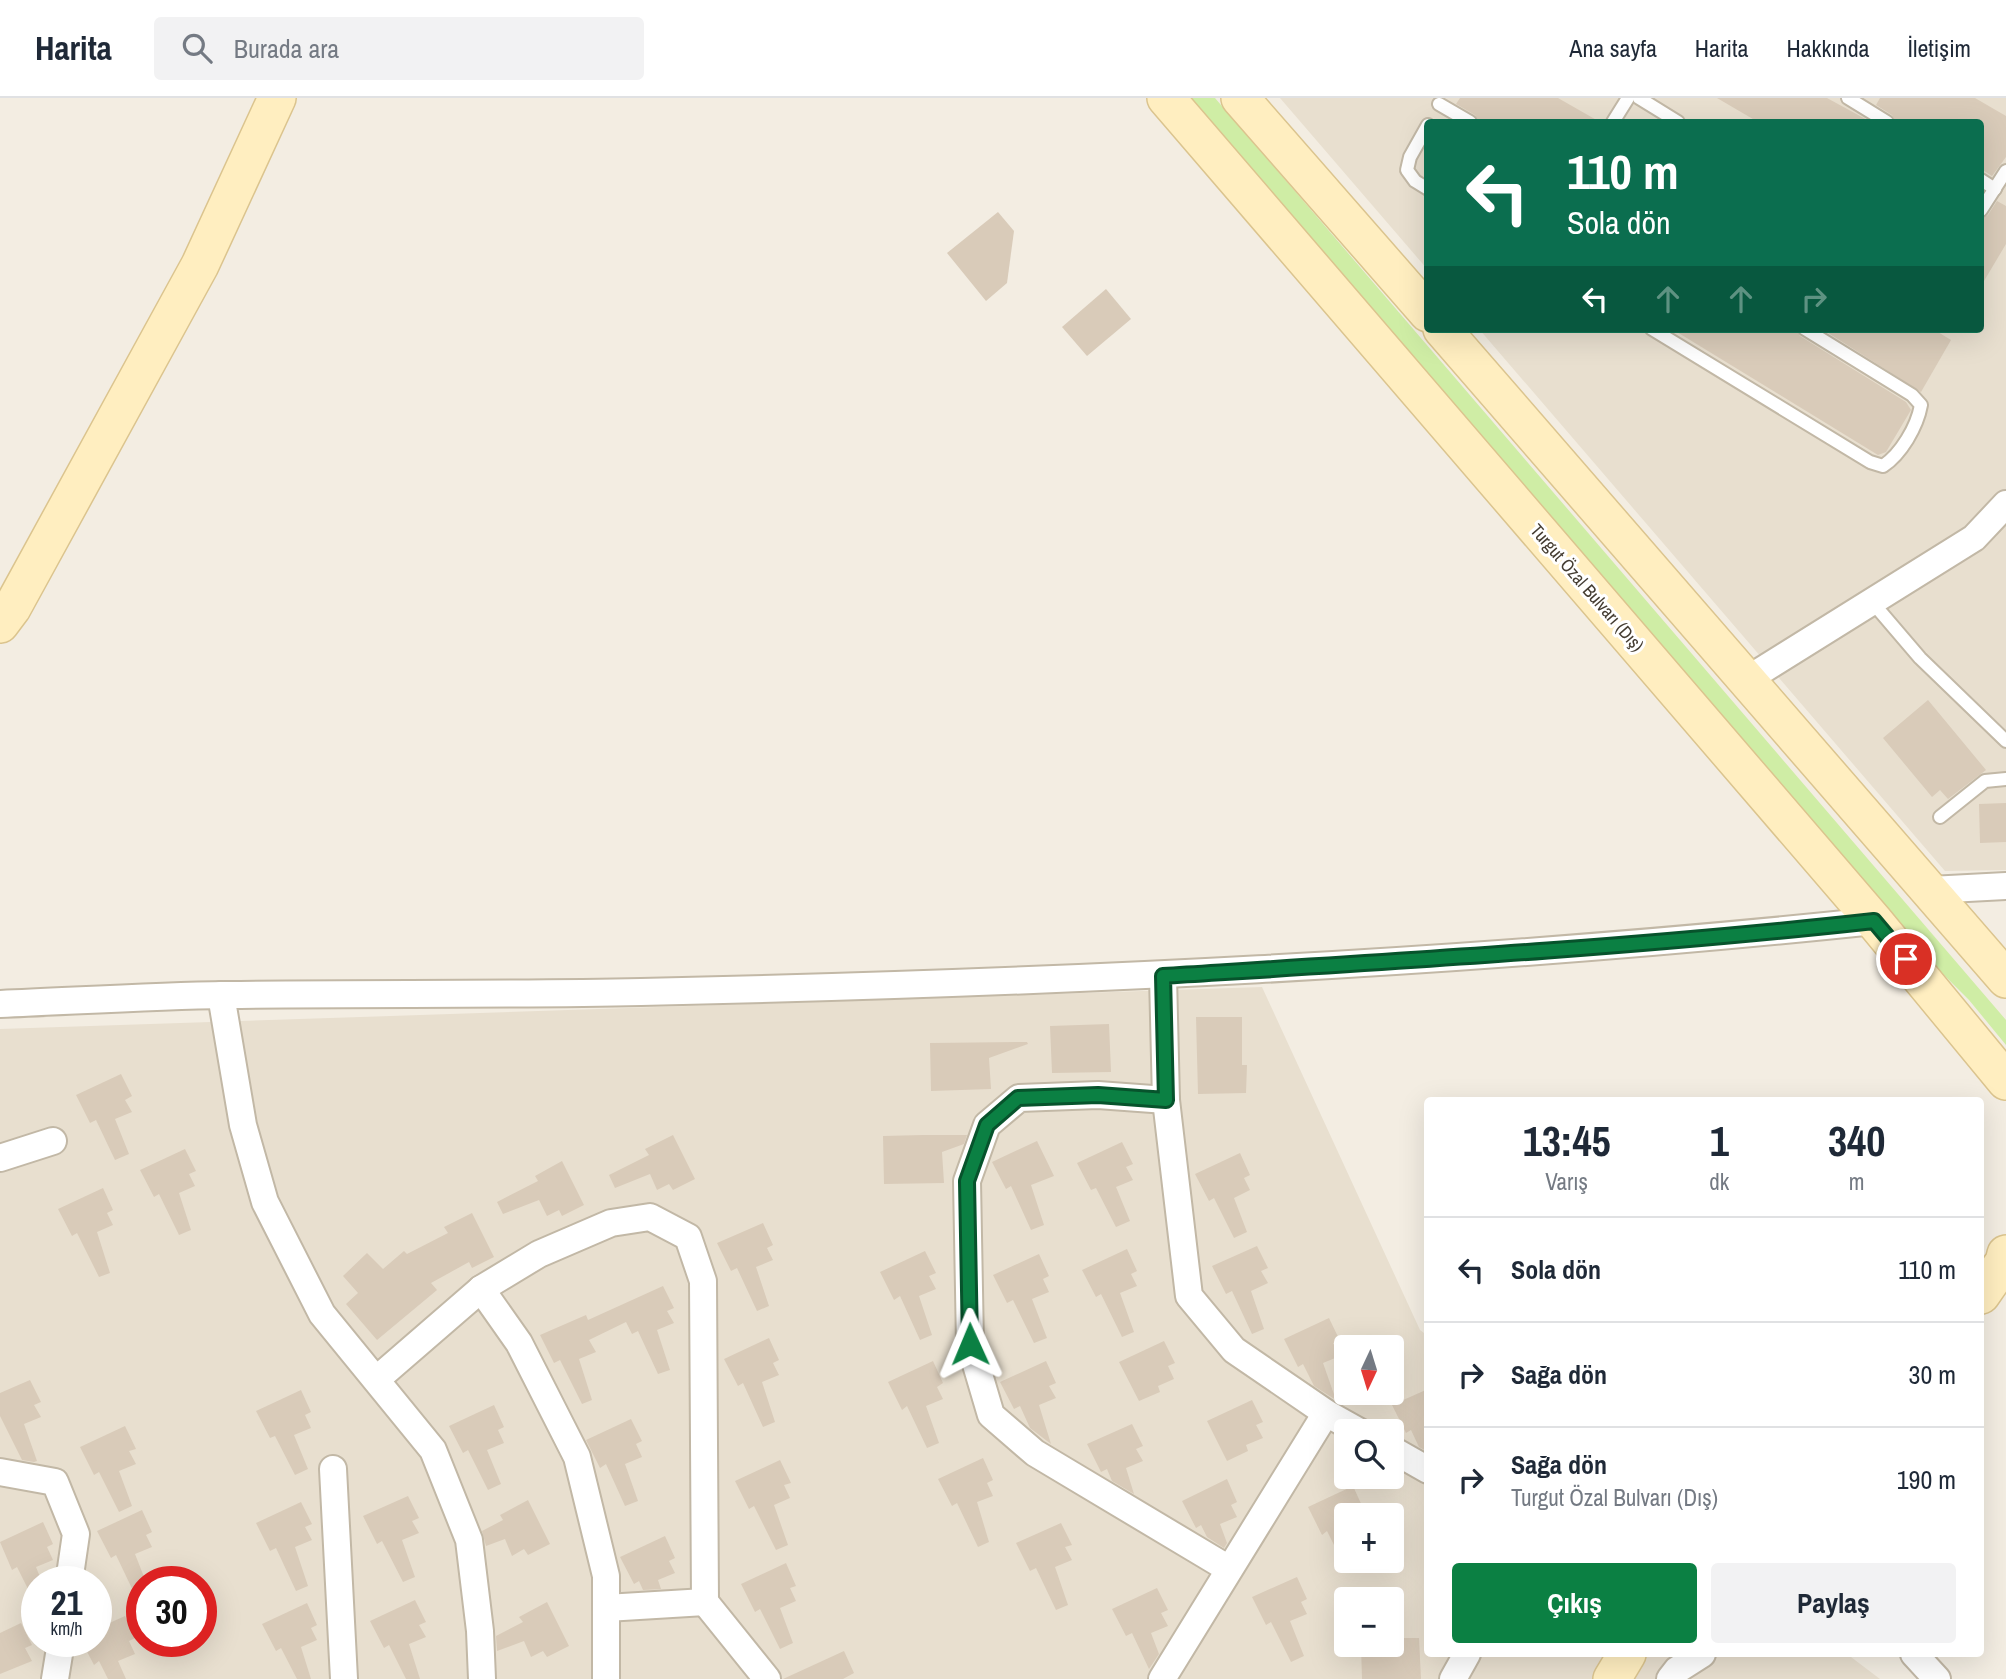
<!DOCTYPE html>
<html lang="tr">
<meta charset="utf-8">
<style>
body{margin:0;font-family:"Archivo Narrow",sans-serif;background:#f2f2f3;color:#1f2937;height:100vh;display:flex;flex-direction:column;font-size:26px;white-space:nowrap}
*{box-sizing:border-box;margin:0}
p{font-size:23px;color:#747a83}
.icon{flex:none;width:38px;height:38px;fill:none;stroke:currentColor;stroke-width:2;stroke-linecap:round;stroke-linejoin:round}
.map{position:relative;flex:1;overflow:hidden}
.details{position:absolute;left:1424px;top:999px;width:560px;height:560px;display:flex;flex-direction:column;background:#fff;border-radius:7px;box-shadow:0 7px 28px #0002}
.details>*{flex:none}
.banner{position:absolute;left:1424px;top:21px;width:560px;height:214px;border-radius:7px;box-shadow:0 7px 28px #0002;background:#0b6e4f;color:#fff;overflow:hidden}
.needle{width:46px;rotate:184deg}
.controls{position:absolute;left:1334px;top:1237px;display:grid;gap:14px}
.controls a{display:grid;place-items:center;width:70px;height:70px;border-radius:7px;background:#fff;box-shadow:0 7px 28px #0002;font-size:35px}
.speed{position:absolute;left:21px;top:1468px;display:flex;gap:14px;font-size:35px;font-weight:700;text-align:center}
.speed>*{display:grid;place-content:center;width:91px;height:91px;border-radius:50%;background:#fff;box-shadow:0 7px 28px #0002;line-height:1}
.speed small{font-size:18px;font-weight:400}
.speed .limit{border:10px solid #d22;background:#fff;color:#111}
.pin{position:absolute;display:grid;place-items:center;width:60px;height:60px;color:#fff;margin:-30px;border:4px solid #fff;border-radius:50%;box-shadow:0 2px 7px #0007}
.me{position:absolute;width:77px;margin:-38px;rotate:359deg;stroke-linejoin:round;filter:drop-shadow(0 0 5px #0008)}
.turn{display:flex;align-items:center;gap:24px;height:147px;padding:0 28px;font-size:32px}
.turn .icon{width:91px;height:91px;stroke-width:2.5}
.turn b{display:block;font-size:49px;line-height:60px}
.lanes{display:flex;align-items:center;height:66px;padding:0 28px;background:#0003;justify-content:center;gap:35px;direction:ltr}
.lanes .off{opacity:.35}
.eta{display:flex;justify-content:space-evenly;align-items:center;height:119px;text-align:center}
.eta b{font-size:42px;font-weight:700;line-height:49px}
.button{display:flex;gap:14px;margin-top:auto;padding:14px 28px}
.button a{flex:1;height:80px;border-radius:7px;background:#0b8043;color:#fff;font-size:28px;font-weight:700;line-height:80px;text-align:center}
.button a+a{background:#f2f2f3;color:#1f2937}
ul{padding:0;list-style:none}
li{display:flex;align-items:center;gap:21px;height:105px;padding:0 28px;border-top:2px solid #e0e1e3}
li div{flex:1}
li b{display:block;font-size:26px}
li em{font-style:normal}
header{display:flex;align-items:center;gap:42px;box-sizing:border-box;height:98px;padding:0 35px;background:#fff;border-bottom:2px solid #e0e1e3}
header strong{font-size:33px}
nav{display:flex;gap:38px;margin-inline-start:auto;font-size:24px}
.search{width:490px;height:63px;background:#f2f2f3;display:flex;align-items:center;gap:18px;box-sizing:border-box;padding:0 24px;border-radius:7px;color:#747a83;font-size:26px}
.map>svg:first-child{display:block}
.residential{fill:#e8dfcf;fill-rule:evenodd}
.green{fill:#cfeda5}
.building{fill:#d9cbb9}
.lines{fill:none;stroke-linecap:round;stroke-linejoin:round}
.lane-casing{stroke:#c2b8a6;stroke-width:16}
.street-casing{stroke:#c2b8a6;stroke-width:30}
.secondary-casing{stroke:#dbc48e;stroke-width:40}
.lane{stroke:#fff;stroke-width:12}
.street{stroke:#fff;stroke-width:26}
.secondary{stroke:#ffeec0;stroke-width:37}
.route-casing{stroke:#07532c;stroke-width:18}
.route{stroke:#0b8043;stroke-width:12}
.labels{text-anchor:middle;stroke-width:6;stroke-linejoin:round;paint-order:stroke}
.street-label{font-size:18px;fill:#453d32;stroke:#fff}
</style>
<header>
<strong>Harita</strong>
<div class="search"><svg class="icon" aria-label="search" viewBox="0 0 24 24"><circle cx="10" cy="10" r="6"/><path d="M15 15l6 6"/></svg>Burada ara</div>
<nav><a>Ana sayfa</a><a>Harita</a><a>Hakkında</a><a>İletişim</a></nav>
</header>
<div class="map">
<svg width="2006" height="1581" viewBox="0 0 2006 1581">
<rect width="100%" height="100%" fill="#f3ede2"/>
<g class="residential">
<path d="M1280 0H2006V772L1945 773 1479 231H1981V24H1428V172Z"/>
<path d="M1262 889 1420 1232 1428 1238V1556H1847L1880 1581H0V931ZM1346 1250H1391V1295H1346ZM1346 1334H1391V1379H1346ZM1346 1418H1391V1463H1346ZM37 1484H96V1544H37ZM142 1484H201V1544H142ZM1346 1502H1391V1547H1346Z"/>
</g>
<path class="green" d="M1185 0H1215L2006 922V947L1969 902 1922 855Z"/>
<g class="building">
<path d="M1460 0H1558L1600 24H1479L1475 17 1456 6Z"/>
<path d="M1717 0H1827L1871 24H1758Z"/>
<path d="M1880 0H1975L2006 18V59L1992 78 1981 71V24H1896L1892 17 1876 7Z"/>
<path d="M1997 103 2006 108V146L1981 188V121L1988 117Z"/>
<path d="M998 114 1014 133 1007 185 986 203 947 155Z"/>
<path d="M1106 191 1131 221 1087 258 1062 229Z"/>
<path d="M1672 231H1796L1800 238 1906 304 1911 312 1886 354 1878 357Z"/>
<path d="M1822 231H1933L1951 242 1921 294Z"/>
<path d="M1928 602 1986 672 1948 701 1940 692 1932 699 1883 640Z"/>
<path d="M2006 705V744L1980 745 1979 706Z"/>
<path d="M1196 919H1242V967H1247L1246 995 1198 996Z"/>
<path d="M1109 926 1111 974 1052 975 1050 928Z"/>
<path d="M1027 944 1028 946 989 960 991 991 931 993 930 945Z"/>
<path d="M121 976 132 998 125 1002 132 1014 115 1021 129 1056 115 1062 96 1022 90 1025 76 997Z"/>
<path d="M673 1037 695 1081 673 1092 669 1086 657 1092 650 1076 615 1090 609 1077 649 1057 645 1051Z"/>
<path d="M923 1037H967L964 1046 942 1054 944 1085 884 1086 883 1038Z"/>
<path d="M1037 1043 1054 1078 1031 1087 1044 1127 1031 1132 1011 1088 1006 1091 992 1064Z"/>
<path d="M1122 1044 1133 1066 1126 1069 1133 1082 1116 1089 1130 1123 1116 1129 1096 1090 1091 1092 1077 1065Z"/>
<path d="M185 1051 196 1073 189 1076 195 1088 179 1095 191 1132 179 1137 159 1096 154 1099 140 1072Z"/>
<path d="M1240 1055 1250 1077 1244 1080 1250 1092 1234 1100 1247 1134 1234 1140 1214 1100 1209 1103 1195 1076Z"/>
<path d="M562 1063 584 1107 562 1118 559 1112 547 1118 539 1102 503 1116 497 1104 538 1083 535 1078Z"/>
<path d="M103 1090 113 1112 107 1115 113 1127 97 1134 110 1175 99 1179 77 1135 72 1138 58 1111Z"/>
<path d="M472 1115 494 1159 472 1170 469 1164 431 1185 437 1192 377 1242 346 1206 358 1195 343 1178 367 1155 383 1171 404 1153 407 1156 448 1135 444 1129Z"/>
<path d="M763 1125 773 1147 767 1150 773 1162 756 1169 769 1208 757 1213 737 1170 731 1173 717 1145Z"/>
<path d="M1257 1148 1268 1170 1261 1173 1268 1185 1251 1193 1264 1231 1252 1236 1232 1193 1226 1196 1212 1168Z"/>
<path d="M1127 1151 1137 1173 1131 1176 1137 1188 1120 1195 1134 1234 1122 1239 1101 1196 1096 1199 1082 1172Z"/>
<path d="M925 1153 936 1175 929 1178 936 1191 919 1198 932 1237 920 1242 900 1198 894 1202 880 1174Z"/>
<path d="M1039 1156 1049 1178 1043 1181 1049 1194 1032 1201 1047 1240 1034 1245 1013 1202 1007 1205 993 1177Z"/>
<path d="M663 1188 674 1210 667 1213 674 1225 657 1232 670 1272 658 1276 638 1233 632 1236 626 1224 589 1242 596 1254 579 1261 592 1302 582 1306 560 1262 554 1265 540 1237 586 1217 588 1222Z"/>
<path d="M1329 1220 1340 1243 1333 1245 1340 1258 1323 1265 1336 1302 1314 1288 1303 1266 1298 1269 1284 1241Z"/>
<path d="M769 1240 779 1262 773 1265 779 1277 762 1284 775 1324 763 1329 743 1285 738 1288 724 1261Z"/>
<path d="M1164 1243 1175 1265 1168 1268 1174 1281 1158 1288 1160 1294 1139 1303 1119 1264Z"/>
<path d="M933 1263 943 1285 937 1289 943 1301 926 1308 939 1345 927 1350 907 1308 902 1312 888 1284Z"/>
<path d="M1046 1263 1056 1285 1049 1288 1056 1300 1039 1307 1051 1346 1030 1330 1020 1308 1014 1311 1000 1284Z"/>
<path d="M30 1282 41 1304 34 1307 41 1319 24 1326 37 1363 34 1364 22 1362 0 1318V1295Z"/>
<path d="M1428 1291V1354L1419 1349 1411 1332 1406 1335 1392 1307Z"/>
<path d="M301 1292 311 1314 305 1317 311 1330 294 1337 308 1371 295 1377 275 1338 270 1340 256 1313Z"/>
<path d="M1252 1302 1263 1324 1256 1327 1263 1340 1246 1347 1248 1353 1227 1363 1207 1323Z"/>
<path d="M494 1307 504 1329 498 1332 504 1345 487 1352 501 1386 488 1392 468 1352 463 1355 449 1328Z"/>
<path d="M631 1321 642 1343 636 1346 642 1359 625 1366 638 1403 625 1408 606 1366 600 1370 586 1342Z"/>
<path d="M1132 1326 1143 1348 1136 1351 1143 1363 1126 1370 1134 1396 1112 1383 1107 1371 1101 1374 1087 1346Z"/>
<path d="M125 1328 136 1351 129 1353 136 1366 119 1373 132 1408 119 1414 99 1374 94 1377 80 1349Z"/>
<path d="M983 1360 993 1382 987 1385 993 1398 977 1404 989 1444 978 1449 957 1405 952 1408 938 1381Z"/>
<path d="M780 1362 791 1385 784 1387 790 1400 774 1407 788 1447 776 1452 754 1408 749 1411 735 1383Z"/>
<path d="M1227 1381 1237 1404 1231 1407 1237 1419 1220 1426 1227 1445 1224 1450 1207 1439 1201 1427 1196 1430 1182 1403Z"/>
<path d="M1353 1388 1363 1410 1346 1418V1471L1327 1433 1322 1437 1308 1409Z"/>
<path d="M408 1398 419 1420 412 1423 419 1435 402 1442 415 1479 403 1484 382 1443 377 1446 363 1418Z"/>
<path d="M528 1402 550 1446 528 1457 524 1451 512 1458 505 1441 486 1448 482 1433 503 1422 500 1417Z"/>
<path d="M301 1404 312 1426 305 1429 312 1442 295 1449 308 1488 296 1493 276 1450 270 1453 256 1425Z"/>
<path d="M142 1412 152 1434 146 1437 152 1449 135 1456 146 1484H142V1496L136 1499 116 1457 111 1460 97 1433Z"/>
<path d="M43 1424 53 1446 47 1449 53 1462 36 1469 42 1484H37V1509L17 1469 12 1472 0 1444Z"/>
<path d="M1061 1425 1072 1447 1065 1449 1072 1462 1055 1469 1068 1507 1056 1512 1036 1470 1030 1473 1016 1445Z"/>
<path d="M665 1438 675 1460 669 1463 675 1475 658 1482 661 1491 643 1492 639 1483 634 1486 620 1459Z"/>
<path d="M786 1465 796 1488 790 1490 796 1503 780 1510 793 1545 780 1551 760 1511 755 1514 741 1486Z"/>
<path d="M1297 1479 1307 1501 1301 1504 1307 1516 1290 1523 1304 1558 1291 1564 1271 1524 1266 1527 1252 1499Z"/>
<path d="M1157 1490 1168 1512 1161 1515 1168 1528 1151 1535 1159 1556 1149 1571 1132 1535 1126 1538 1112 1511Z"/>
<path d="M415 1502 426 1524 419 1527 426 1539 409 1546 420 1581H406L389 1547 384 1550 370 1523Z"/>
<path d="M547 1504 569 1548 547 1559 543 1553 531 1559 524 1543 497 1553 496 1538 523 1524 519 1519Z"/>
<path d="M307 1505 317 1527 311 1530 317 1542 301 1549 311 1581H297L281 1550 276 1553 262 1526Z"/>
<path d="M125 1518 135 1540 129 1543 135 1556 118 1563 126 1581H108L99 1563 94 1567 82 1544H96V1531Z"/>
<path d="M21 1525 32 1547 25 1550 32 1563 0 1576V1535Z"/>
<path d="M1401 1540H1419L1421 1581H1362L1361 1547H1391V1544H1401Z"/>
<path d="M844 1553 854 1575 843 1581H783Z"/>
</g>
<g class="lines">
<g class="lane-casing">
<g id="lane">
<path d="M1639 0 1678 24"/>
<path d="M1848 0 1887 24"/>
<path d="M1439 6 1470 24"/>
<path d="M1613 24 1628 0"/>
<path d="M1428 27 1410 59 1407 72 1415 83 1428 91"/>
<path d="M1981 82 1995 91"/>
<path d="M1981 112 2006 73"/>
<path d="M1652 231 1870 364 1883 368C1901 356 1917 329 1921 307L1912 297 1805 231"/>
<path d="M1873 505 1920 560 2006 643"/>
<path d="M1940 719 1985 683 2006 681"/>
</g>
</g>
<g class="street-casing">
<g id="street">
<path d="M1748 581 1974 440 2006 406"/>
<path d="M1930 792 2006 788"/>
<path d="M1163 878 1166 1002 1189 1198 1234 1252 1326 1315 1360 1334"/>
<path d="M221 897 243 1027 265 1104 322 1216 433 1352 469 1442 480 1533 482 1581"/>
<path d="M0 906C75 903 151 898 226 897 364 895 503 897 641 894 1053 885 1464 866 1874 823"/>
<path d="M1166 1002 1098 997 1019 1000 987 1027 967 1083 970 1246 991 1317 1035 1355 1229 1471"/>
<path d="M0 1060 53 1043"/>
<path d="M481 1191 519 1245 577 1359 606 1478V1581"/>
<path d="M377 1281 481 1191 539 1156 611 1125 650 1119 688 1139 703 1183 705 1504 767 1581"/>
<path d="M1391 1351 1428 1372"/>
<path d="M333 1371 344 1581"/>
<path d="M0 1374 55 1384 76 1436 69 1484"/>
<path d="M606 1510 705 1504"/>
<path d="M1914 1556 1937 1581"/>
<path d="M55 1581 61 1544"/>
<path d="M1162 1581 1326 1315"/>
<path d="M1453 1581 1467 1556"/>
<path d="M1670 1581 1677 1572 1702 1556"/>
</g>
</g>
<g class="secondary-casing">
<g id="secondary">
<path d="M1166 0 1874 823 2006 983"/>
<path d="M1240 0 1428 215"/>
<path d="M1442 231 2006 881"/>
<path d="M0 526 12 510 200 167 277 0"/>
<path d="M1981 1197 2004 1164 2006 1156"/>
<path d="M1612 1581 1627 1556"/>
</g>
</g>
<use href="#lane" class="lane"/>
<use href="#street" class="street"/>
<use href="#secondary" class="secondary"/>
</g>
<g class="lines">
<g class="route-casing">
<path id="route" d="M970 1246 967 1083 987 1027 1018 1000 1098 997 1166 1002 1163 878C1400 863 1638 849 1874 823L1906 861"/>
</g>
<use href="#route" class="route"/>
</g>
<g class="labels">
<g class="street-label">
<text transform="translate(1587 490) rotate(49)" y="6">Turgut Özal Bulvarı (Dış)</text>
</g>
</g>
</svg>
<div class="controls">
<a><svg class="needle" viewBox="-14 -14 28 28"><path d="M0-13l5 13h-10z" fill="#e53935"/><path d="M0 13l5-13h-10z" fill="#747a83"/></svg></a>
<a><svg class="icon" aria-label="search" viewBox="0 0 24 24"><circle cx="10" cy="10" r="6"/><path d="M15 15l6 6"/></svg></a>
<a>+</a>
<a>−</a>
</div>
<div class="speed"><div>21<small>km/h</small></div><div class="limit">30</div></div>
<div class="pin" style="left:1906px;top:861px;background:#d93025"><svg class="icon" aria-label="arrive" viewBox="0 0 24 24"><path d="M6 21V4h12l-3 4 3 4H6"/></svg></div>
<svg class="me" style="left:970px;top:1246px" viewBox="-20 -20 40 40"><path d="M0-17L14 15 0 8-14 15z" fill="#0b8043" stroke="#fff" stroke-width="4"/></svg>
<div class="banner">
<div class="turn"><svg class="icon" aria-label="left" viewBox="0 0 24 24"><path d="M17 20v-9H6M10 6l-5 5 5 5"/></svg><div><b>110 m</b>Sola dön</div></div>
<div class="lanes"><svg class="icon" aria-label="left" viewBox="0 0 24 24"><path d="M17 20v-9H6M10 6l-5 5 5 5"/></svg><svg class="icon off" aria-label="ahead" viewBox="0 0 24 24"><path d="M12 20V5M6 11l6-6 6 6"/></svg><svg class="icon off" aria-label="ahead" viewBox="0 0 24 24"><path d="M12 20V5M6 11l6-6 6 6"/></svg><svg class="icon off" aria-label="right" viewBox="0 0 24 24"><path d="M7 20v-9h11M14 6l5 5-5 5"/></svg></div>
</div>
<section class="details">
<div class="eta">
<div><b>13:45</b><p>Varış</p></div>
<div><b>1</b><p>dk</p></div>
<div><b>340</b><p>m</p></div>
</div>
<ul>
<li><svg class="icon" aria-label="left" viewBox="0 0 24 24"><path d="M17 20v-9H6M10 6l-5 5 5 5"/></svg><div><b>Sola dön</b></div><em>110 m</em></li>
<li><svg class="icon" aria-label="right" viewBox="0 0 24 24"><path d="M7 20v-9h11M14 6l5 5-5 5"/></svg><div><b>Sağa dön</b></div><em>30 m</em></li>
<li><svg class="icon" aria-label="right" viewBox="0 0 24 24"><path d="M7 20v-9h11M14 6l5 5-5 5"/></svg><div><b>Sağa dön</b><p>Turgut Özal Bulvarı (Dış)</p></div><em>190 m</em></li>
</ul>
<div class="button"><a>Çıkış</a><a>Paylaş</a></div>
</section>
</div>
